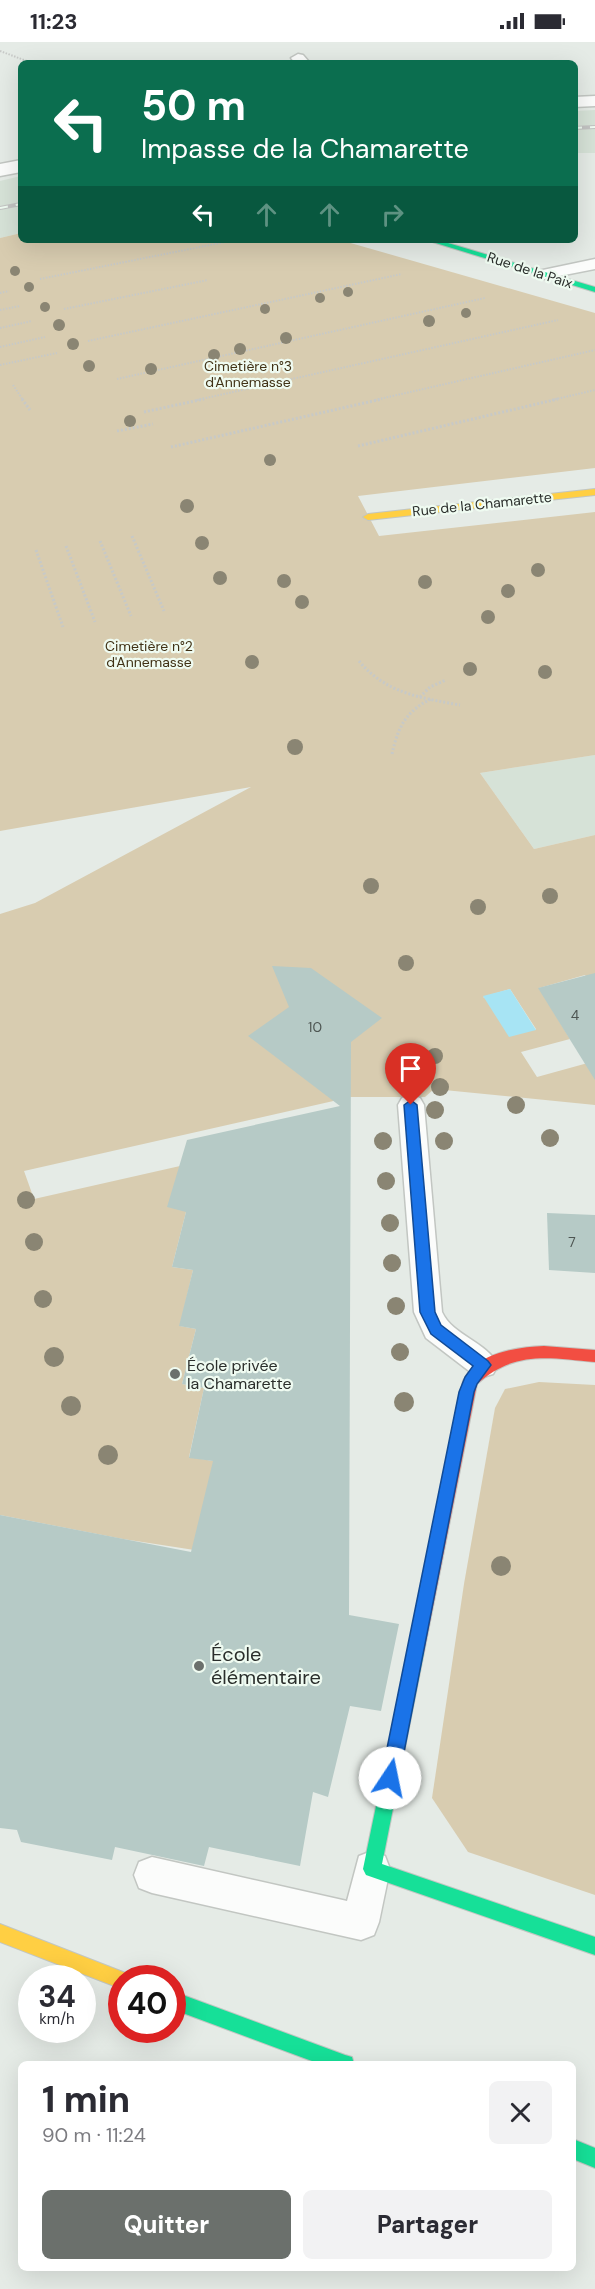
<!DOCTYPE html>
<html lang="fr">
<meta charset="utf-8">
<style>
body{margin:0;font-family:"DM Sans",sans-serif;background:#f2f2f3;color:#2b2b33;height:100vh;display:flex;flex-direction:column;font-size:22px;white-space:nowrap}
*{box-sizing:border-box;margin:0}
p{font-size:20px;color:#7c7c81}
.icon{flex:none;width:33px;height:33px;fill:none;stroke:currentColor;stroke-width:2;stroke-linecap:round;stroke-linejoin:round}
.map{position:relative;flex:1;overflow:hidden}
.details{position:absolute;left:18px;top:2019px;width:558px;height:210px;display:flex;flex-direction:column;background:#fff;border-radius:9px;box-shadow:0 6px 24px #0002}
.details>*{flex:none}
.top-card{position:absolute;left:18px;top:18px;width:560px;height:183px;border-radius:9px;box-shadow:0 6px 24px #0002;background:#0b6e4f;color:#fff;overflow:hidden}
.speed{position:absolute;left:18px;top:1923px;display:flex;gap:12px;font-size:30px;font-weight:700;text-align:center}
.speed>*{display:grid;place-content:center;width:78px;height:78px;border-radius:50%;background:#fff;box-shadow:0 6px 24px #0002;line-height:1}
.speed small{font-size:15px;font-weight:400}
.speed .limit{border:9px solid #d22;background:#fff;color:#111}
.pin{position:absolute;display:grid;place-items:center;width:51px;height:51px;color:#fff;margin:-62px -26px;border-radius:50% 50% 50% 0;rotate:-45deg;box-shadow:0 0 6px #0007}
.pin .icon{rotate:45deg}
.me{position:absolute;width:66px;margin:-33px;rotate:11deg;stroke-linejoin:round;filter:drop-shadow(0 0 4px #0008)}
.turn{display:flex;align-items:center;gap:21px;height:126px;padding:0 24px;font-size:27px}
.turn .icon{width:78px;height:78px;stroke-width:2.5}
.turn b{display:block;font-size:42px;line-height:51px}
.lanes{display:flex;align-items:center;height:57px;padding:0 24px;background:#0003;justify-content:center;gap:30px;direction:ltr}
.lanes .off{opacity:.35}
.round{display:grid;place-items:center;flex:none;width:63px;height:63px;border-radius:9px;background:#f2f2f3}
.headline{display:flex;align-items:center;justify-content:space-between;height:102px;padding:0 24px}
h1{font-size:36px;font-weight:800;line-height:45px}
.button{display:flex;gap:12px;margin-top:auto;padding:12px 24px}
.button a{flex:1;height:69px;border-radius:9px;background:#6b706c;color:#fff;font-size:24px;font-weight:800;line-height:69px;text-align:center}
.button a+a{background:#f2f2f3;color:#2b2b33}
.status{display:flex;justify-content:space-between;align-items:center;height:42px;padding:0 30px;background:#fff;direction:ltr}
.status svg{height:16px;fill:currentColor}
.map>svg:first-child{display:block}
.built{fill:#d6e2d7}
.green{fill:#d8ccb0;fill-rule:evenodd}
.water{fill:#a7e4f4}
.building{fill:#b6cac6}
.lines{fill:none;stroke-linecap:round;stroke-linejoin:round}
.lane-casing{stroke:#c2c6c2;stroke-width:3}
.street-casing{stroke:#c2c6c2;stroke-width:3}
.fast-casing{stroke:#c2c6c2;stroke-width:2}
.slow-casing{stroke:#c2c6c2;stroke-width:2}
.jam-casing{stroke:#c2c6c2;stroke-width:2}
.path-far1{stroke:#c7c9c7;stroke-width:2;stroke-dasharray:1.5 1.5;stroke-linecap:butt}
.path{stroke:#c7c9c7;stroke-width:3;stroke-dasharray:2 2;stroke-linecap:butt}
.lane{fill:#fbfcfb;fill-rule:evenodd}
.street{fill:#fbfcfb;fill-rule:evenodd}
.fast{fill:#16e098;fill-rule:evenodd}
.slow{fill:#ffcf43;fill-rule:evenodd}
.jam{fill:#f24e42;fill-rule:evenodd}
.rail-casing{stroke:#c2c3c2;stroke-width:4}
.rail{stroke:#effbf1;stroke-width:2;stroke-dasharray:8;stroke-linecap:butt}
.tree{fill:#8a8573}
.route{fill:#1a73e8;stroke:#114b97;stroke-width:1.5}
.poi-dot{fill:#6b706c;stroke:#effbf1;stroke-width:2}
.labels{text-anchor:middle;stroke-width:4.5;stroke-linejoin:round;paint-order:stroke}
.far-street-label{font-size:14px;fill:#2a2e2b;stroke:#effbf1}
.far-park-label{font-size:14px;fill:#403115;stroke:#effbf1}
.number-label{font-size:14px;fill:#4d5552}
.poi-label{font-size:16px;fill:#2a2e2b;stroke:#effbf1;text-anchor:start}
.near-poi-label{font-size:20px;fill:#2a2e2b;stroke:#effbf1;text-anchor:start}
</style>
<div class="status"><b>11:23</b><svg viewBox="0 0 49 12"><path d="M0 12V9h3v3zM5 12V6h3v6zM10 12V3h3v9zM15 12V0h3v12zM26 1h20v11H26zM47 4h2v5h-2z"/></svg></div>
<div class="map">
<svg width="595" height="2247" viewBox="0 0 595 2247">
<rect width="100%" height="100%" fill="#e5ebe6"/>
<g class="built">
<path d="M595 68V111H575V69Z"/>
<path d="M21 134V191L0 196V139Z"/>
<path d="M595 713V793L534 807 480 731Z"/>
</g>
<g class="green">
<path d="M21 191V198H340L595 271V426L358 454 379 494 595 470V713L480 731 534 807 595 793V948L585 933 539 946 570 997 521 1010 537 1035 595 1019V1063L434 1047 425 1055H351L24 1129 34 1157 180 1124 186 1170 172 1225 193 1228 180 1284 196 1287 182 1342 204 1346 189 1415 213 1419 272 1520 123 1497 0 1473V872L35 861 251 745 0 789V196ZM510 947 536 987V988L483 955Z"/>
<path d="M539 1340 595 1343V1853L468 1810 432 1756 464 1542 495 1366 505 1347Z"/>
</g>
<path class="water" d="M510 947 536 988 509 995 483 954Z"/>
<g class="building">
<path d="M272 924 311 926 382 976 351 1000 349 1573 399 1582 381 1669 350 1664 328 1755 313 1750 300 1824 209 1805 204 1824 115 1805 112 1818 21 1800 17 1788 0 1786V1473L191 1510 213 1419 189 1416 204 1346 182 1342 196 1287 179 1284 193 1228 172 1225 186 1170 167 1165 187 1098 340 1064 248 994 289 965Z"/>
<path d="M595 931V1038L538 946Z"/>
<path d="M547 1171 595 1173V1231L549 1228Z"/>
</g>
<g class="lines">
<g class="lane-casing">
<g id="lane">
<path d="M298 12 303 13 310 21H295L291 16Z"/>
<path d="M595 217V227L544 237 536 232 538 229Z"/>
<path d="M411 1053 420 1056 424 1063 442 1270C453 1294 486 1299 498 1323L493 1332 483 1335 473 1332 426 1296 414 1270 398 1063 402 1056Z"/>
<path d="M372 1809 385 1814 390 1827 379 1880 374 1893 361 1898 152 1851 139 1846 134 1833 139 1820 152 1815 347 1859 359 1814Z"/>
</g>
</g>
<g class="street-casing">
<g id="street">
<path d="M595 54V64L574 65V55Z"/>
<path d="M21 118V130L0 134V122Z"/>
</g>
</g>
<g class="fast-casing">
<g id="fast">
<path d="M426 198H438L595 245V250Z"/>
<path d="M416 1602 422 1605 424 1610 382 1822 595 1895V1913L366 1833 363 1827 408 1610 410 1605Z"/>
<path d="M172 1949 345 2013 352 2015 354 2022H320L172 1967Z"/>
<path d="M573 2097 595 2106V2126L573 2117Z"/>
</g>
</g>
<g class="slow-casing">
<g id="slow">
<path d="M595 447V453L368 478 363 475 368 472Z"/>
<path d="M0 1882 128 1932 131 1936H122V1947L0 1900Z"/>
</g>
</g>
<g class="jam-casing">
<path id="jam" d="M544 1304 595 1308V1320C548 1316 515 1308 477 1342L424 1610 422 1615 416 1618 410 1615 408 1610 463 1339C476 1311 517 1305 544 1304Z"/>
</g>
<g class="path-far1">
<path d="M0 9 32 21"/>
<path d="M244 21 265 19"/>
<path d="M40 237 235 198"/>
<path d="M0 251 9 249"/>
<path d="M64 267 208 238"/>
<path d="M0 268 20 264"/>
<path d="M0 286 32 279"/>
<path d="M88 299 402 232"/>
<path d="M0 305 45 295"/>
<path d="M0 323 57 311"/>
<path d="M117 337 485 256"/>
<path d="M13 343 23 358"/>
<path d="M197 358 558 278"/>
<path d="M375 358 595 308"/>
<path d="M552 358 595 348"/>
</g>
<g class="path">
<path d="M22 357 30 368"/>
<path d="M144 370 204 357"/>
<path d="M117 389 153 382"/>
<path d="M358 404 558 357"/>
<path d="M171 405 382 357"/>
<path d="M132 494 164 569"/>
<path d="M100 499 131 574"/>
<path d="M66 504 95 580"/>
<path d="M36 508 63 585"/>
<path d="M359 619C385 651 421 656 460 663"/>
<path d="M420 655 430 645 446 638"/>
<path d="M392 712C398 685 406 669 431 657"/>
</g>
<use href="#lane" class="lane"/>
<use href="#street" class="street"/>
<use href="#fast" class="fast"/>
<use href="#slow" class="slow"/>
<use href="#jam" class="jam"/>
<g class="rail-casing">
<g id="rail">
<path d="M574 86 595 85"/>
<path d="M0 166 21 162"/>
</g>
</g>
<use href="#rail" class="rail"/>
</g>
<g class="tree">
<circle cx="15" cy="229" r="5"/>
<circle cx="29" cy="245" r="5"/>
<circle cx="348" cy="250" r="5"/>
<circle cx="320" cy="256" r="5"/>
<circle cx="45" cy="265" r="5"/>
<circle cx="265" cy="267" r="5"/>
<circle cx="466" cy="271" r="5"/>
<circle cx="429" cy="279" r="6"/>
<circle cx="59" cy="283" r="6"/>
<circle cx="286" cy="296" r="6"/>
<circle cx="73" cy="302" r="6"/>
<circle cx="240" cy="307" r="6"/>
<circle cx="214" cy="313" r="6"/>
<circle cx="89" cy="324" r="6"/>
<circle cx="151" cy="327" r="6"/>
<circle cx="130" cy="379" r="6"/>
<circle cx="270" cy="418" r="6"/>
<circle cx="187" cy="464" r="7"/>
<circle cx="202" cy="501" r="7"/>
<circle cx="538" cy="528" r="7"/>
<circle cx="220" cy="536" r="7"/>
<circle cx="284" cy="539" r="7"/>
<circle cx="425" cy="540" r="7"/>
<circle cx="508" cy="549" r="7"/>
<circle cx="302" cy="560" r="7"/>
<circle cx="488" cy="575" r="7"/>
<circle cx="252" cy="620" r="7"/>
<circle cx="470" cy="627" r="7"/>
<circle cx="545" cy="630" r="7"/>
<circle cx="295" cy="705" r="8"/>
<circle cx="371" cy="844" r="8"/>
<circle cx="550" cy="854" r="8"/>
<circle cx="478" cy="865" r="8"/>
<circle cx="406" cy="921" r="8"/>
<circle cx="435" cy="1014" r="8"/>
<circle cx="440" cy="1045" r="9"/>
<circle cx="516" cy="1063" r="9"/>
<circle cx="435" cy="1068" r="9"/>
<circle cx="550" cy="1096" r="9"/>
<circle cx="383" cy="1099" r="9"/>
<circle cx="444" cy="1099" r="9"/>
<circle cx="386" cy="1139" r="9"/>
<circle cx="26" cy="1158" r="9"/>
<circle cx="390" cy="1181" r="9"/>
<circle cx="34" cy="1200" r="9"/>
<circle cx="392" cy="1221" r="9"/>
<circle cx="43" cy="1257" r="9"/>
<circle cx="396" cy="1264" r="9"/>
<circle cx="400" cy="1310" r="9"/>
<circle cx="54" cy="1315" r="10"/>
<circle cx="404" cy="1360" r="10"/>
<circle cx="71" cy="1364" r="10"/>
<circle cx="108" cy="1413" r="10"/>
<circle cx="501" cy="1524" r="10"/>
</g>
<path class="route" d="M411 1058 417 1063 435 1270 441 1283 488 1319 491 1323 477 1342 474 1350 399 1736 396 1742 390 1744 384 1742 381 1736 459 1350 465 1335 473 1324 431 1292 420 1270 404 1063Z"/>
<g class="poi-dot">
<circle cx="175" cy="1332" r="6"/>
<circle cx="199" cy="1624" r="6"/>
</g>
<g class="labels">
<g class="far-street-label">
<text transform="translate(530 228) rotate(18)" y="5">Rue de la Paix</text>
<text transform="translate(482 462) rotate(-6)" y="5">Rue de la Chamarette</text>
</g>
<g class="far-park-label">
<text x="248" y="329">Cimetière n°3<tspan x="248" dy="16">d'Annemasse</tspan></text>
<text x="149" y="609">Cimetière n°2<tspan x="149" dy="16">d'Annemasse</tspan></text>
</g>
<g class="number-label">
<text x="575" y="978">4</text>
<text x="315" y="990">10</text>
<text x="572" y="1205">7</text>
</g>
<g class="poi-label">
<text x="187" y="1329">École privée<tspan x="187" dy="18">la Chamarette</tspan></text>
</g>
<g class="near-poi-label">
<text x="211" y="1619">École<tspan x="211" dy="23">élémentaire</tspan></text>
</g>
</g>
</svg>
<div class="speed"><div>34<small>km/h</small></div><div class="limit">40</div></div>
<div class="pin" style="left:411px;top:1063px;background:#d93025"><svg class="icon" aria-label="arrive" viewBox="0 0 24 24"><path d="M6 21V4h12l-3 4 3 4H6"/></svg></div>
<svg class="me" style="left:390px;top:1736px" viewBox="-20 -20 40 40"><circle r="19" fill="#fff"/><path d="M0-13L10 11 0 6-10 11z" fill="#1a73e8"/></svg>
<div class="top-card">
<div class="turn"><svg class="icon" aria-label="left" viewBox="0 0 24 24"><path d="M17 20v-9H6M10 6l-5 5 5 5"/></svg><div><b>50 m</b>Impasse de la Chamarette</div></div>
<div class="lanes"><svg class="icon" aria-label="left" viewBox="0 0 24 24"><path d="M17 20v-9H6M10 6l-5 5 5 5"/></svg><svg class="icon off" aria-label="ahead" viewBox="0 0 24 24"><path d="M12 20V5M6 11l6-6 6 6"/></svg><svg class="icon off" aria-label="ahead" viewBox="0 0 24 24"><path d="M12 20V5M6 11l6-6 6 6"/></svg><svg class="icon off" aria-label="right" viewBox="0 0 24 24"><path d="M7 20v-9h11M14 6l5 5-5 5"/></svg></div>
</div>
<section class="details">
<div class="headline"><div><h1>1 min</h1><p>90 m · 11:24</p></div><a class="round"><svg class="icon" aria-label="close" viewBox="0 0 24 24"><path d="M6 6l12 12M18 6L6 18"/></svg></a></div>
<div class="button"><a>Quitter</a><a>Partager</a></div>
</section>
</div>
